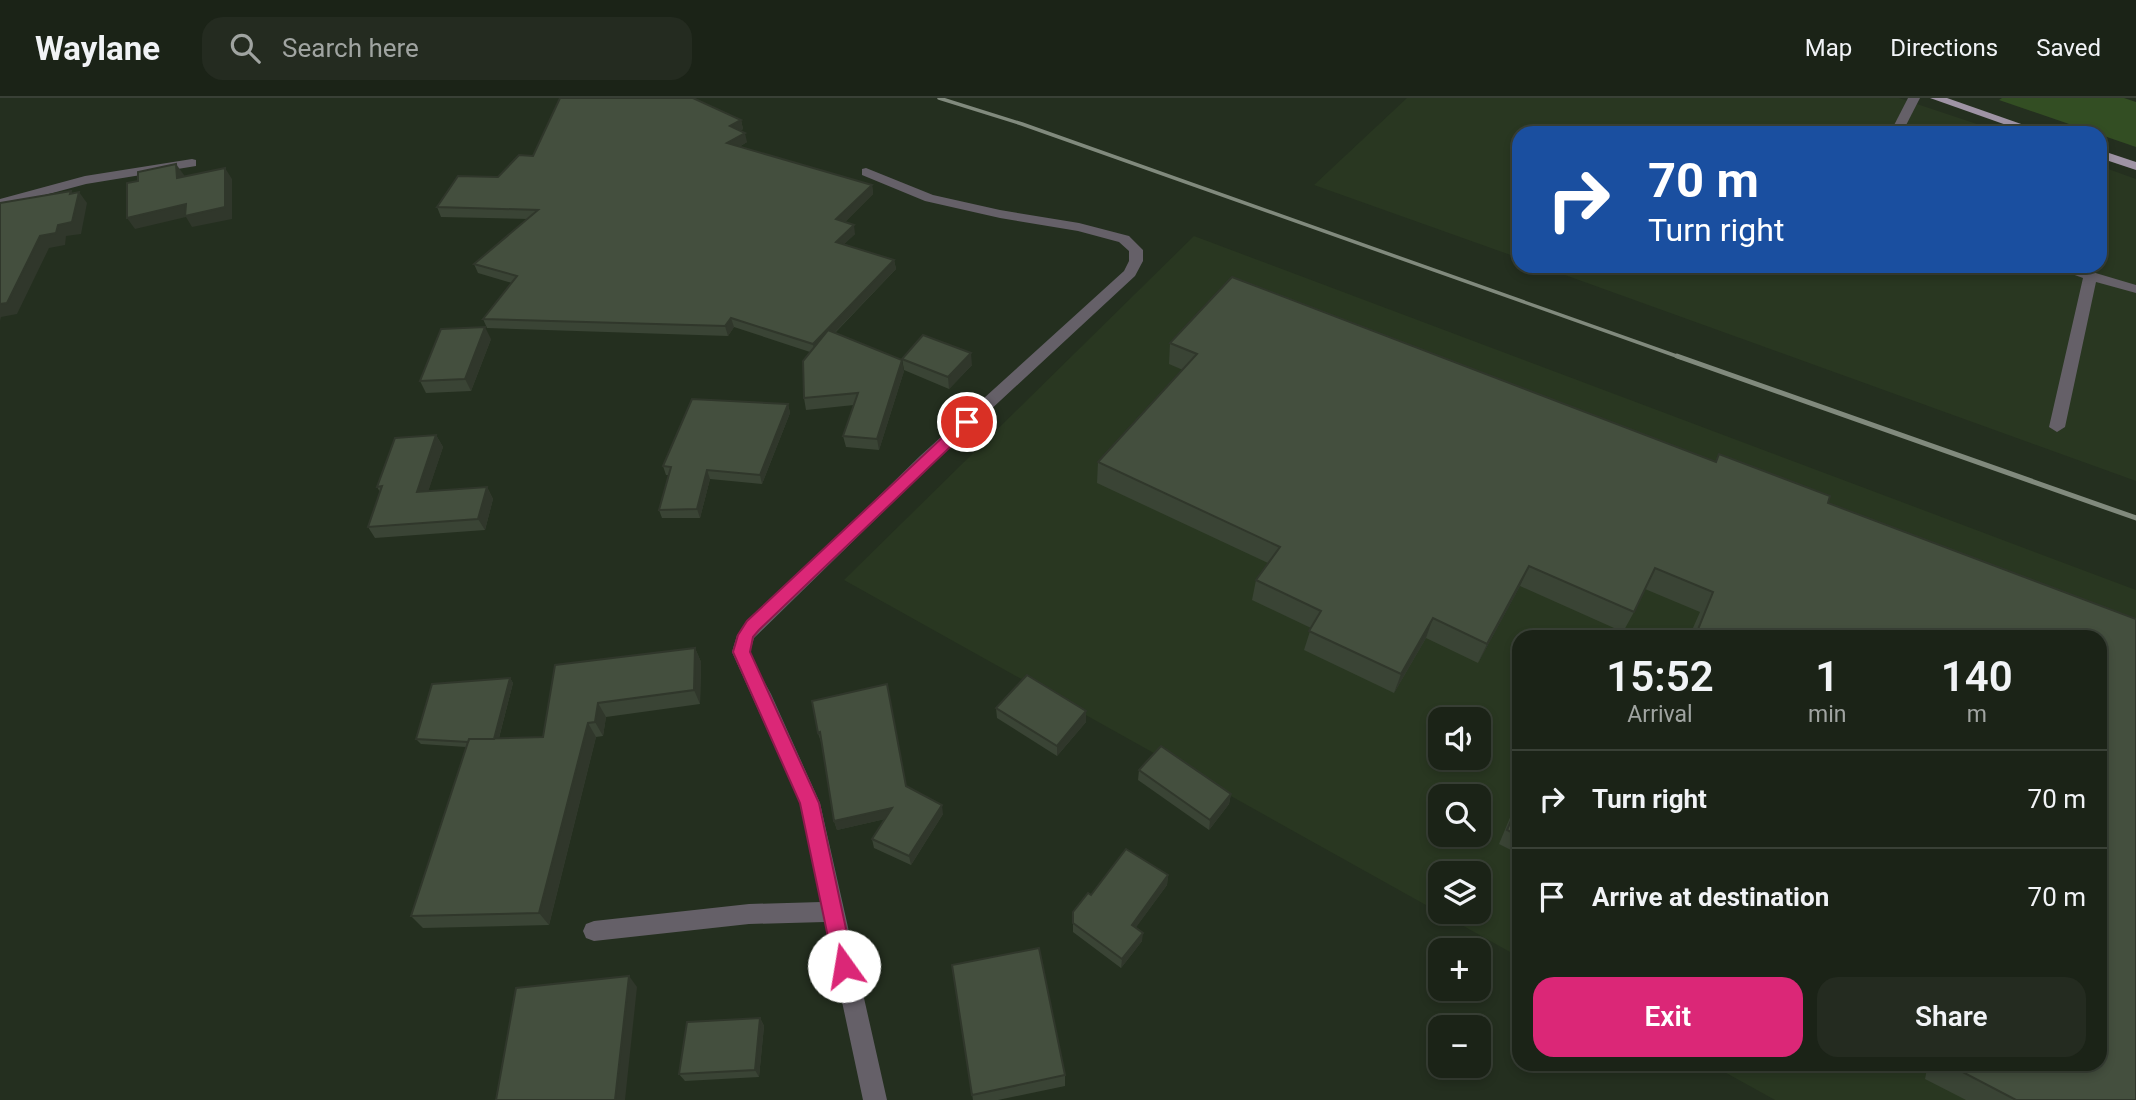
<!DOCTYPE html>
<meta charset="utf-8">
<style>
body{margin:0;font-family:Roboto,sans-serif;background:#242b20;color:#f1f3f6;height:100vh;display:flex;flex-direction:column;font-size:26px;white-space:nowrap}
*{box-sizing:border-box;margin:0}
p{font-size:23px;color:#a0a4a1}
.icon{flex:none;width:38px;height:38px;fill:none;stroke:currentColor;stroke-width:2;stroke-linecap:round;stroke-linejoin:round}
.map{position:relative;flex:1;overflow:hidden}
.details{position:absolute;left:1512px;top:532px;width:595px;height:441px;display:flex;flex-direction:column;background:#1b2317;border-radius:21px;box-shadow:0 4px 10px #0003,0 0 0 2px #394036}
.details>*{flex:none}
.hud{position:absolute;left:1512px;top:28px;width:595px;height:147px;border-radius:21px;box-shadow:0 4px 10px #0003,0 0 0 2px #394036;background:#1a4fa0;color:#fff;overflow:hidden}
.tools{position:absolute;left:1428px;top:609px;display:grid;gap:14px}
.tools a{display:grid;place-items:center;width:63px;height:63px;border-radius:14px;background:#1b2317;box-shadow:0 4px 10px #0003,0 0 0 2px #394036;font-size:35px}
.pin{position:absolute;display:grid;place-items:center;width:60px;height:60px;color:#fff;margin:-30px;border:4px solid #fff;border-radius:50%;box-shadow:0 2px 7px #0007}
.me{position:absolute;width:77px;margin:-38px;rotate:347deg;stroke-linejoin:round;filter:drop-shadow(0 0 5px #0008)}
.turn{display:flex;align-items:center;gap:24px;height:147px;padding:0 21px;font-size:32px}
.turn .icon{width:91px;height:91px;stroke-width:2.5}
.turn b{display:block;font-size:49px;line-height:60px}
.eta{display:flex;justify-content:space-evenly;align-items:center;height:119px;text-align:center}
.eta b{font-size:42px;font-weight:600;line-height:49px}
.button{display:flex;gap:14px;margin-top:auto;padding:14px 21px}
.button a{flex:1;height:80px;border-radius:21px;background:#db2777;color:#fff;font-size:28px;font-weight:600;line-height:80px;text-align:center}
.button a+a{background:#242b20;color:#f1f3f6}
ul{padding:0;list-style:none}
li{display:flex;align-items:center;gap:21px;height:98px;padding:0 21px;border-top:2px solid #394036}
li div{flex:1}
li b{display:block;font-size:26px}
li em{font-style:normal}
header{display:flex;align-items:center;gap:42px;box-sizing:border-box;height:98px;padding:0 35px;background:#1b2317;border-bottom:2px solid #394036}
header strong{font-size:33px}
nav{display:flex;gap:38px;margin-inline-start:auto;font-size:24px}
.search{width:490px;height:63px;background:#242b20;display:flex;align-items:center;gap:18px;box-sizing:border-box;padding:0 24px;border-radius:21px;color:#a0a4a1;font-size:26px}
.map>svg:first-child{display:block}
.built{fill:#293721;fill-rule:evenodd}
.green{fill:#334e23}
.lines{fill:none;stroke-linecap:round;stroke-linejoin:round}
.street{fill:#656068;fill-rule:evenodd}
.primary{fill:#9f94a5;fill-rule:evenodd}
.rail-far1{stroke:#818a7d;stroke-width:3.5}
.rail{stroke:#818a7d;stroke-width:5}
.wall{fill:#3a4435}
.shaded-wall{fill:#30372b}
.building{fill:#444f3e;stroke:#30372b;stroke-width:2}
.route{fill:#db2777;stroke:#8e194d;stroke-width:2}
</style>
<header>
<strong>Waylane</strong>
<div class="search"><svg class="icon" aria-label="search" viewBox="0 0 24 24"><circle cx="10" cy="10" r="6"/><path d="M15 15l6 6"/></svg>Search here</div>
<nav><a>Map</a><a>Directions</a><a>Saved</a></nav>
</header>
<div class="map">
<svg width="2136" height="1002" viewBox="0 0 2136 1002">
<rect width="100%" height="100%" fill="#242f1f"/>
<g class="built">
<path d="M1407 0H1899L2004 35H1519V160L1314 87Z"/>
<path d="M2100 68 2136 81V383L1540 168H2100Z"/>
<path d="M1194 138 2136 492V1002H1775L1710 966H2100V539H1519V859L844 482ZM1440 621H1479V660H1440ZM1440 698H1479V737H1440ZM1440 775H1479V814H1440Z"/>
</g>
<path class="green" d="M2002 0H2124L2136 4V49L1999 2Z"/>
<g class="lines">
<g class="street">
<path d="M1908 0H1920L1902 35H1890Z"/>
<path d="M192 61 196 62V68L86 86 0 109V101L85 78Z"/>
<path d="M866 70 933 97 1000 112 1079 125 1129 138 1143 152V163L1135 178 932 366 754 540 750 554 755 567 771 596 820 705 887 1002H863L825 824 749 826 594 843 586 840 583 833 586 826 594 823 749 806 821 804 800 705 732 554 737 537 920 358 1124 173 1129 163V153L1119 144 1078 133 1000 120 925 103 862 77V71Z"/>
<path d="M2050 168H2072L2136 187V195L2096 184 2065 329 2057 334 2049 329 2083 180Z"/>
</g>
<g class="primary">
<path d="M1930 0H1947L2047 35H2029Z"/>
<path d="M2100 52 2136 64V72L2100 60Z"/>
</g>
<path class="rail-far1" d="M939 0 1022 26 1682 260"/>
<path class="rail" d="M1677 258 2136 420"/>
</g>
<g class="wall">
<path d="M741 22 743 31 740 33 747 44 739 49 872 87 873 96 845 124 855 136 844 146 894 162 896 171 835 235 904 273 879 352 846 349 843 338 854 307 806 312 804 300 810 254 734 229 728 238 487 230 483 221 512 185 478 175 474 166 528 121 441 119 437 109 498 79 533 58Z"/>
<path d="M491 241 471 293 426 295 420 283Z"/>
<path d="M1170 245 1715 364 1719 356 1828 405 2136 521V1002H1966L1925 981 1928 966H2100V539H1689L1700 514 1645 491 1634 514 1623 534 1520 488 1478 565 1426 540 1394 595 1304 552 1311 530 1252 502 1256 482 1268 465 1097 385 1098 364 1183 272 1169 266Z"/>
<path d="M902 261 972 267 949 291 904 272Z"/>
<path d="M788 306 790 315 762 386 710 381 700 420H662L659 412 669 377H666L663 368Z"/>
<path d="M436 337 443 349 428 393 487 389 493 401 485 432 375 440 368 429 380 394 377 389Z"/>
<path d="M695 550 701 564 700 606 606 619 603 638 596 639 549 827 423 830 411 818 466 649 421 646 416 641 510 580 513 585 499 640 543 639 555 567Z"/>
<path d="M996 610 1086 613V624L1057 658 997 620Z"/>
<path d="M818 635 906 688 943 716 911 767 874 750 872 741 885 721 837 732 834 723 822 644H821Z"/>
<path d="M1139 672 1231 696 1229 706 1209 732 1138 682Z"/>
<path d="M1519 698V756L1499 746Z"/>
<path d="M1168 777 1167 787 1136 829 1142 843 1121 870 1073 834V814L1091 797Z"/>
<path d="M952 867 1065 977V988L998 1002H973Z"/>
<path d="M760 920 764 928 759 979 685 983 679 976Z"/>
</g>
<g class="shaded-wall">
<path d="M741 22 743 31 732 37 730 28Z"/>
<path d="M745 35 747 44 730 54 727 45Z"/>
<path d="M176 66 184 77V91L177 80Z"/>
<path d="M225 70 232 81V121L192 129 186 119 135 131 127 120 186 106Z"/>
<path d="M872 87 873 96 838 131 836 121Z"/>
<path d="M71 93 77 102 79 94 87 105 81 136 66 138 65 147 49 150 17 216 1 219 0 223V206L40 138 58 127Z"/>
<path d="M854 127 855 136 837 153 836 144Z"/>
<path d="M894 162 896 171 815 255 813 246Z"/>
<path d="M731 220 734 229 728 238 725 228Z"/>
<path d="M485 229 491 241 471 293 465 281Z"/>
<path d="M971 255 972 267 949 291 948 279Z"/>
<path d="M902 262 904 273 879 352 877 341Z"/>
<path d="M788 306 790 315 762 386 760 377Z"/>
<path d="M436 337 443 349 424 406 417 394Z"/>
<path d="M707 372 710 381 700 420 697 411Z"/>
<path d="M487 389 493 401 485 432 478 421Z"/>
<path d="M1529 468 1520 488 1478 565 1487 546Z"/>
<path d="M1433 520 1426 540 1394 595 1401 576Z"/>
<path d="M695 550 701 564 700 606 694 592Z"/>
<path d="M510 580 513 585 496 651 493 645Z"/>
<path d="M598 605 606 619 603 638 595 624Z"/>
<path d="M1086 613V624L1057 658V648Z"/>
<path d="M588 625 596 639 549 827 539 815Z"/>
<path d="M1231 696 1229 706 1209 732 1210 722Z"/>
<path d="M942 707 943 716 911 767 909 758Z"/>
<path d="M892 710 894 719 837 732 834 723Z"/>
<path d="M1168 777 1167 787 1131 836 1132 827Z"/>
<path d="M1143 835 1142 843 1121 870 1122 861Z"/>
<path d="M629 878 637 889 625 1002H615Z"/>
<path d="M760 920 764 928 759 979 755 972Z"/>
</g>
<g class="building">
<path d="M560 0H693L741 22 730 28 745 35 727 45 872 87 836 121 854 127 836 144 894 162 813 246 731 220 725 228 483 221 517 178 474 166 538 112 437 109 458 78 498 79 519 57 533 58Z"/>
<path d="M176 66 177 80 225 70V109L185 118 186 106 127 120V85L138 83V74Z"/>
<path d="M71 93 70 96 79 94 72 124 58 127 56 135 40 138 7 205 0 206V105Z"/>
<path d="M1232 179 1716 364 1719 356 1830 398 1828 405 2136 521V1002H2016L1949 967V966H2100V539H1695L1713 494 1655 470 1634 514 1529 468 1487 546 1433 520 1401 576 1309 533 1321 513 1256 482 1280 449 1098 364 1197 256 1170 245Z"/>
<path d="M485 229 465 281 420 283 441 231Z"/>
<path d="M828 232 902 262 877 341 843 338 858 295 804 300 803 263Z"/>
<path d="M923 237 971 255 948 279 902 261Z"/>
<path d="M692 301 788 306 760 377 707 372 697 411 659 412 671 369 663 368Z"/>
<path d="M436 337 417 394 487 389 478 421 368 429 382 388 377 389 395 340Z"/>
<path d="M695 550 694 592 598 605 595 624 588 625 539 815 411 818 469 641 543 639 555 567Z"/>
<path d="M1027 577 1086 613 1057 648 996 610Z"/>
<path d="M510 580 494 641H469L468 644 416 641 432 586Z"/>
<path d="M887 586 906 688 942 707 909 758 872 741 892 710 834 723 820 634 818 635 812 603Z"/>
<path d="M1161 648 1231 696 1210 722 1139 672Z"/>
<path d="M1519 704V738L1507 732Z"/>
<path d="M1126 751 1168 777 1132 827 1143 835 1122 861 1073 825V814L1088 795 1091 797Z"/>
<path d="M1039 850 1065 977 972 997 952 867Z"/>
<path d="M629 878 615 1002H496L516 890Z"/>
<path d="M760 920 755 972 679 976 687 924Z"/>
</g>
<path class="route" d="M967 319 972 321V328L759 532 753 539 750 554 819 705 854 868 851 875 844 877 837 875 834 868 800 705 733 554 738 537 747 523 962 321Z"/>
</svg>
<div class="tools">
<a><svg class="icon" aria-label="sound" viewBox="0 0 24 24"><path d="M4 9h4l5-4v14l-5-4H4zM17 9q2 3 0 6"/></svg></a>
<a><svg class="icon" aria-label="search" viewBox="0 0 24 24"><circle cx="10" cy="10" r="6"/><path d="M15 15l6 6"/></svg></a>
<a><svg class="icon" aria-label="layers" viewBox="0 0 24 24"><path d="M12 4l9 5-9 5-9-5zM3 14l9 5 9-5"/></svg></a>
<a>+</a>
<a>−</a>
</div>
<div class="pin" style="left:967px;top:324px;background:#d93025"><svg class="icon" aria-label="arrive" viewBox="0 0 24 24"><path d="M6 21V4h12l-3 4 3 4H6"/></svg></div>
<svg class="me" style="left:844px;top:868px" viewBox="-20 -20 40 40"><circle r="19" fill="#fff"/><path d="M0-13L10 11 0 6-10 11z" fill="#db2777"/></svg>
<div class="hud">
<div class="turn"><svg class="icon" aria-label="right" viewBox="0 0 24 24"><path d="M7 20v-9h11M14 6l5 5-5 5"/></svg><div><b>70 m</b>Turn right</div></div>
</div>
<section class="details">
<div class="eta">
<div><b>15:52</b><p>Arrival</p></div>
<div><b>1</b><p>min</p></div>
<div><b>140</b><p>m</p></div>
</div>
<ul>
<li><svg class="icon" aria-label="right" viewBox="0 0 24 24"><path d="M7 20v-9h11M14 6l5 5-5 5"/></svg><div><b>Turn right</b></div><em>70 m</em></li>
<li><svg class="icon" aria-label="arrive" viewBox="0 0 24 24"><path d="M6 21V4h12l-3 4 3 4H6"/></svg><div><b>Arrive at destination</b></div><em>70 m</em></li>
</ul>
<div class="button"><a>Exit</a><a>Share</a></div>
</section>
</div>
